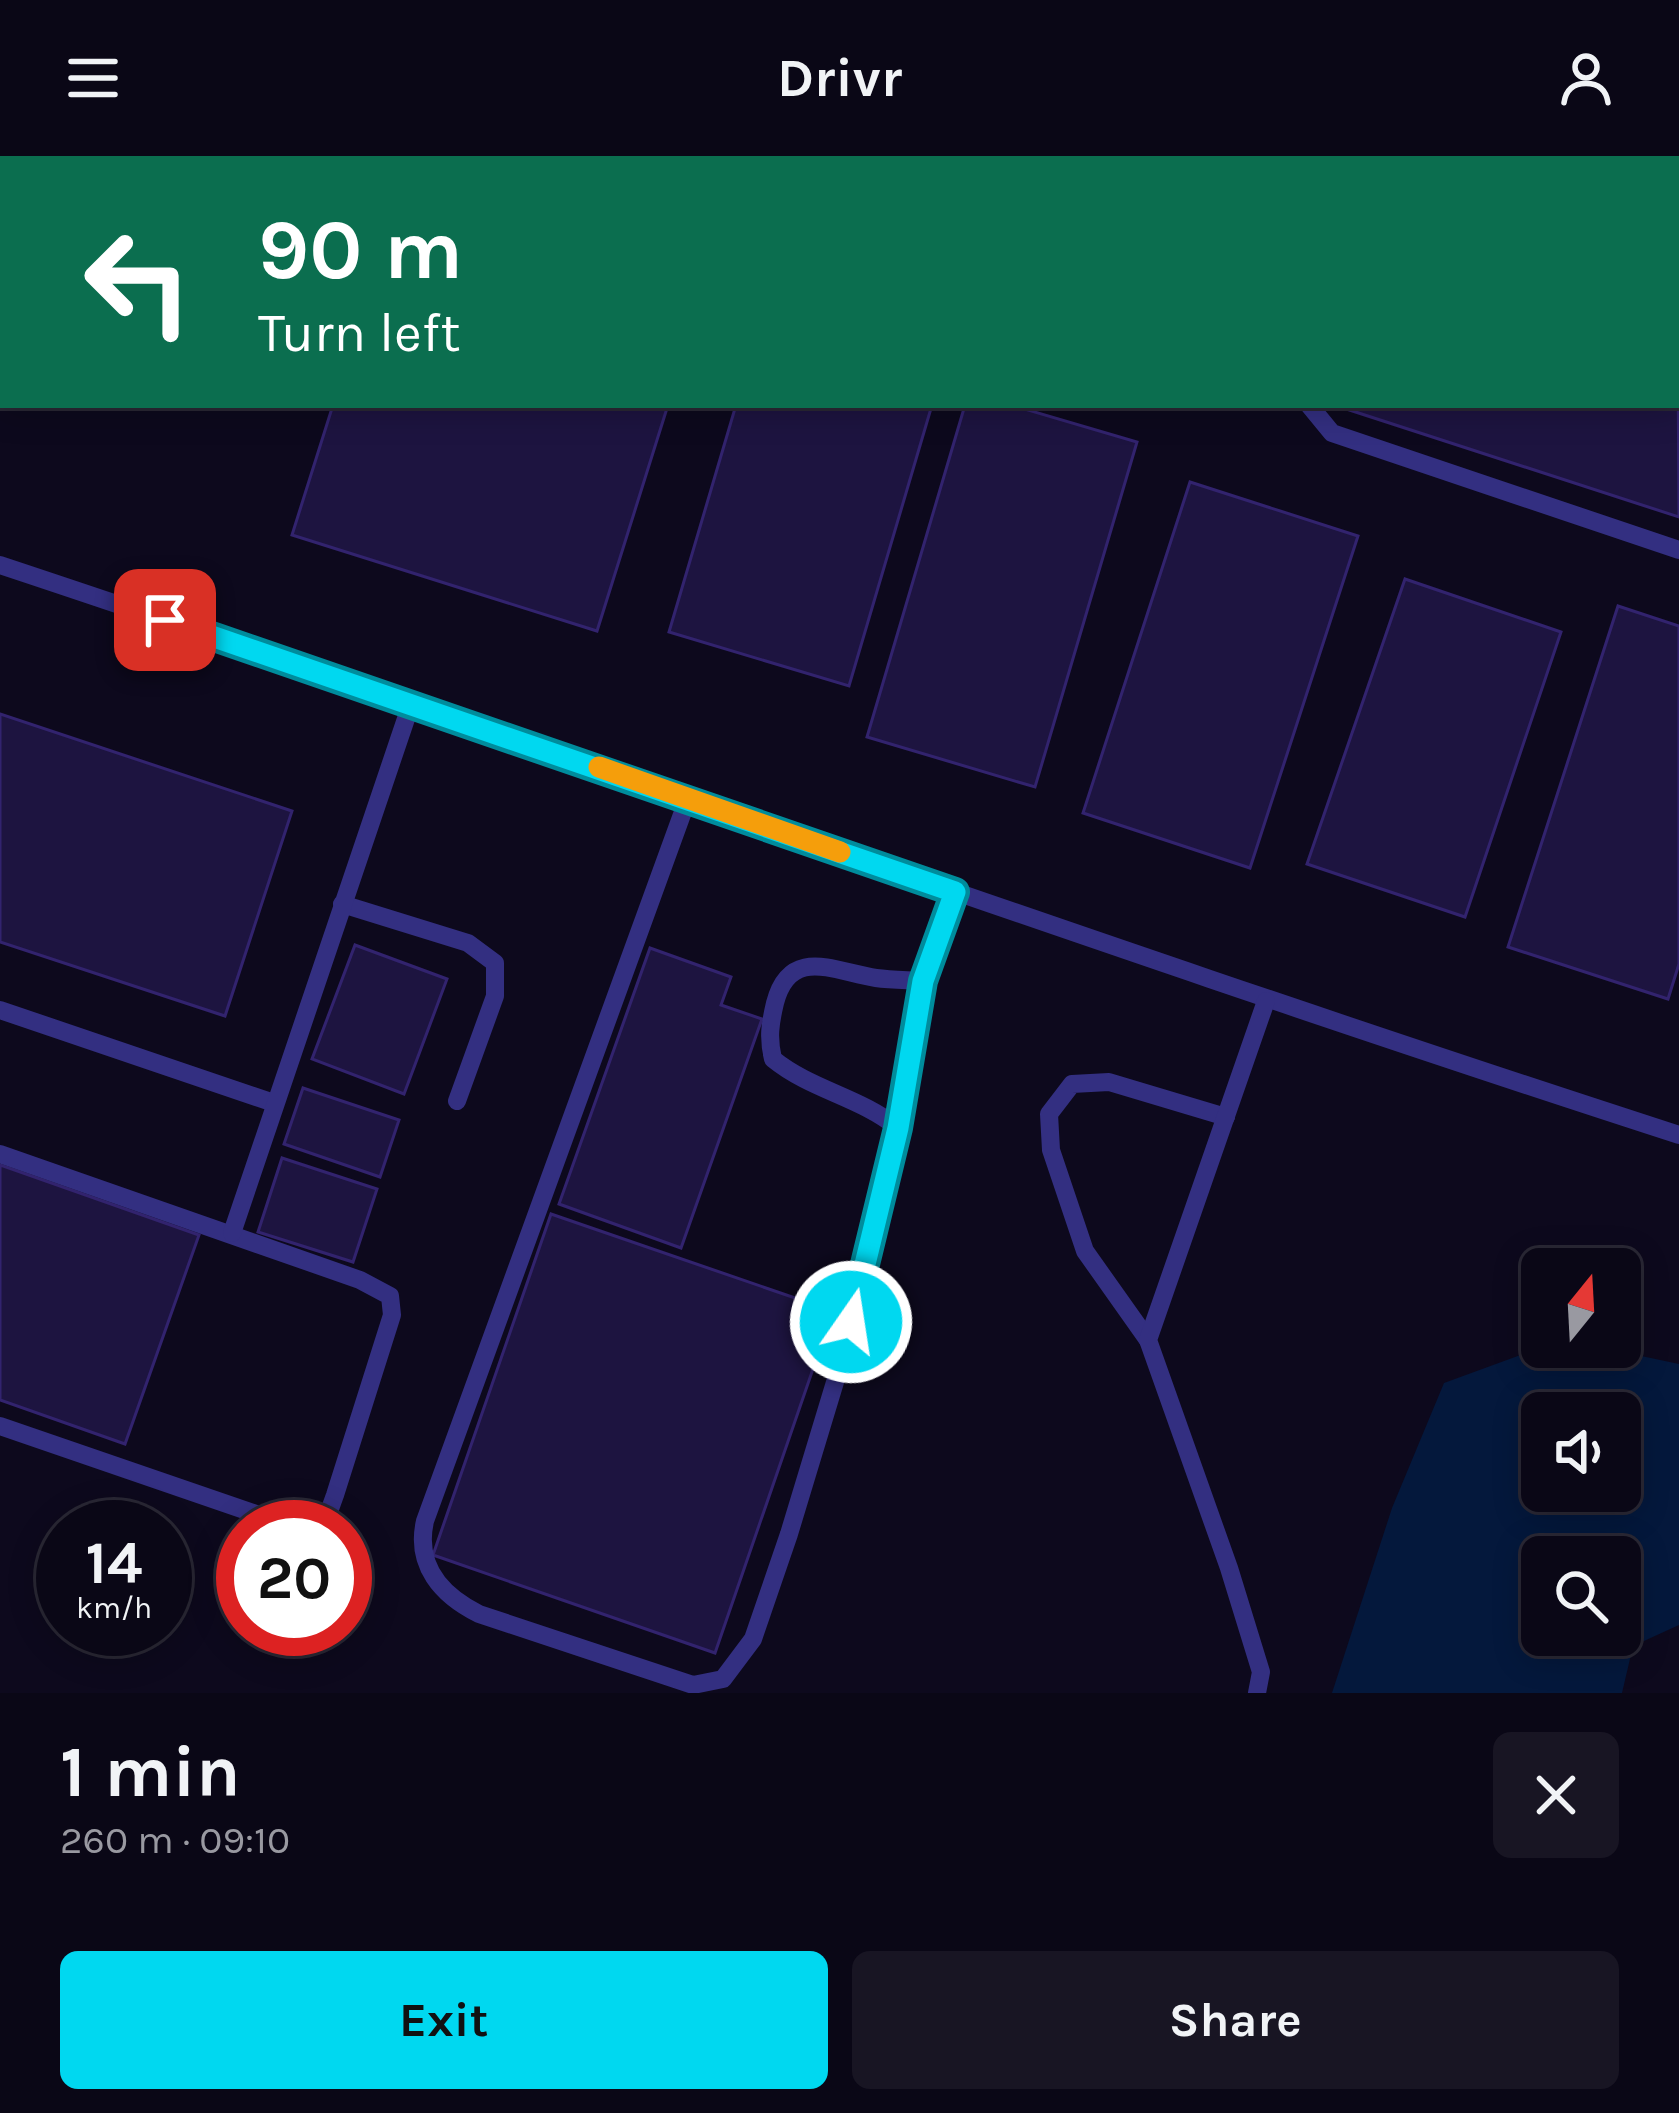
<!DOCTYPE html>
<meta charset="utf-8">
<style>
body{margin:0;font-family:Karla,sans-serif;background:#181523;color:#f1f3f6;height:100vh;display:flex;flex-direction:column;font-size:45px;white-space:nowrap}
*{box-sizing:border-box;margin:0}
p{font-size:39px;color:#9999a1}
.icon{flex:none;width:66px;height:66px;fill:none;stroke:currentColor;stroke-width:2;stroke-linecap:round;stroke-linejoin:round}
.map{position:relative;height:1537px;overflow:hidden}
.details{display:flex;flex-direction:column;background:#0a0716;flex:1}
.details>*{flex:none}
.guide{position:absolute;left:0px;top:0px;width:1680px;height:252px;box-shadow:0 6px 30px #0003,0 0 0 3px #2a2835;background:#0b6e4f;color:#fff;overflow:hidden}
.needle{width:78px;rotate:18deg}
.buttons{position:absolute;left:1521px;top:1092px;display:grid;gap:24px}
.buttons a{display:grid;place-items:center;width:120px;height:120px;border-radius:18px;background:#0a0716;box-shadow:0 6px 30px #0003,0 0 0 3px #2a2835;font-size:60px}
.speed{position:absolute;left:36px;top:1344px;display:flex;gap:24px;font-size:60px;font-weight:700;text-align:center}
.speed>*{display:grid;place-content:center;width:156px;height:156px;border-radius:50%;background:#0a0716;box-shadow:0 6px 30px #0003,0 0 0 3px #2a2835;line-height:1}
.speed small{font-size:30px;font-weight:400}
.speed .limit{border:18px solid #d22;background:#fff;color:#111}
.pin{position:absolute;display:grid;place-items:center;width:102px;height:102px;color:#fff;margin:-51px;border-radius:24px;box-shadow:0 6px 18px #0006}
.me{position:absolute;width:132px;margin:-66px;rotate:13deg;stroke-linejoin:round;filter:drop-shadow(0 0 9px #0008)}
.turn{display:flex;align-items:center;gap:42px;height:252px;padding:0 60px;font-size:54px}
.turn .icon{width:156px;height:156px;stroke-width:2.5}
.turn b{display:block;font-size:84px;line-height:102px}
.round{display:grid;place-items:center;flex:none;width:126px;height:126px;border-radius:18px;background:#181523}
.overview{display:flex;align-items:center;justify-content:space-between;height:204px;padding:0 60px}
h1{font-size:72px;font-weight:700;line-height:90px}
.primary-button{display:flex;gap:24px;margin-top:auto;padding:24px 60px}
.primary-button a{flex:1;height:138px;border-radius:18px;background:#00d8f0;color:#111;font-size:48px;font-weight:700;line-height:138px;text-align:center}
.primary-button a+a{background:#181523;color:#f1f3f6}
header{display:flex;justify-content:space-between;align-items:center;height:156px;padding:0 60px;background:#0a0716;font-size:54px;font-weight:700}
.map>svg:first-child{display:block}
.water{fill:#04183c;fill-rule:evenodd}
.building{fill:#1d1440;stroke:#32236e;stroke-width:3}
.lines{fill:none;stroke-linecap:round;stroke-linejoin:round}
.service{stroke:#332f81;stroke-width:18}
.route-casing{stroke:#008c9c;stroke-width:30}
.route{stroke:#00d8f0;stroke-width:21}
.slow{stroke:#f59e0b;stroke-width:21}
</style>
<header><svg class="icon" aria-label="menu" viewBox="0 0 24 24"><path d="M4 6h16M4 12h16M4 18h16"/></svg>Drivr<svg class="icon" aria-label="person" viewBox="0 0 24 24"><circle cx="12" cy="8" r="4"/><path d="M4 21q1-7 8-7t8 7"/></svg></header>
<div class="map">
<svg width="1679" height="1537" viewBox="0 0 1679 1537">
<rect width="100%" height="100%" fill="#0d091d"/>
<path class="water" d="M1542 1191H1599L1679 1208V1469L1633 1490 1622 1537H1332L1392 1352 1444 1227ZM1542 1257H1620V1335H1542ZM1542 1401H1620V1479H1542Z"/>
<g class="building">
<path d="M0 0H205L3 3V84Z"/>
<path d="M934 0H1295L933 3Z"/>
<path d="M1405 0H1565L1574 3H1404Z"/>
<path d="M1677 36 1679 361 1334 249H1677Z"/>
<path d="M333 249H668L597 475 292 379Z"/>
<path d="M736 249H932L849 530 669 476Z"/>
<path d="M965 249H1011L1137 286 1035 631 867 581Z"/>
<path d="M1190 326 1358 380 1250 712 1083 657Z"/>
<path d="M1405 423 1561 476 1465 761 1307 708Z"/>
<path d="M1618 450 1679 470V808L1668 843 1508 791Z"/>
<path d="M0 558 292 655 225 860 0 786Z"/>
<path d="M355 789 447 823 404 938 312 903Z"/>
<path d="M650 792 731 821 721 849 762 863 681 1092 559 1048Z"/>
<path d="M303 932 399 964 380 1021 284 988Z"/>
<path d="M282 1002 377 1033 353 1106 258 1076Z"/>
<path d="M0 1009 199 1079 125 1288 0 1244Z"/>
<path d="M551 1058 833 1155 715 1497 433 1399Z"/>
</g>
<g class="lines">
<g class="service">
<path d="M1675 0 1679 1"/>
<path d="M1377 3 1378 0"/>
<path d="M1309 249 1332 277 1679 394"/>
<path d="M0 409C561 595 1116 797 1679 979"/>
<path d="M688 642 425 1365C415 1409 441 1439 479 1458L693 1529 723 1523 753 1483 789 1378 842 1203 898 972C860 941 811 934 773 903 768 882 770 868 775 847 790 789 835 816 876 822 891 824 907 824 923 825L955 736"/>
<path d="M342 748 468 787 495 807V840L457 945"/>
<path d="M0 854 274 947"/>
<path d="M898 972 923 825"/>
<path d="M0 998 360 1124 390 1140 392 1159 335 1339 326 1364 306 1371"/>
<path d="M232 1077 412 545"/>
<path d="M1148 1184 1085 1095 1051 994 1049 958 1072 928 1109 926 1226 961"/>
<path d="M0 1270 294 1371"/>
<path d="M1257 1537 1261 1516 1229 1412 1148 1184 1266 845"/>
</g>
</g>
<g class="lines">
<g class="route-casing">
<path id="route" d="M165 464 955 736 923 825 898 972 851 1166"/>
</g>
<use href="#route" class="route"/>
<path class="slow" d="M599 611 840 696"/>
</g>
</svg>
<div class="buttons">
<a><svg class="needle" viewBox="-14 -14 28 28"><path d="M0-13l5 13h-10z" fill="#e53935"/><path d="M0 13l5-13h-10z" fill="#9999a1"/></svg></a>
<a><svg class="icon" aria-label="sound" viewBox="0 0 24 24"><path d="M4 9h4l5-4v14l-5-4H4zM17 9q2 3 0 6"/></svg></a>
<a><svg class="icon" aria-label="search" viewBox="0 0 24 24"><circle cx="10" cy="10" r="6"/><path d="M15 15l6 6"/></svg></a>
</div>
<div class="speed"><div>14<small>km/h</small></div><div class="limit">20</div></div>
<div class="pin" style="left:165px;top:464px;background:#d93025"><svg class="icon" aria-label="arrive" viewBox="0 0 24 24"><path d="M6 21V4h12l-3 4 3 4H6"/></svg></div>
<svg class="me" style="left:851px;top:1166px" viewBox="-20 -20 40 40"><circle r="17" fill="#00d8f0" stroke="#fff" stroke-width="3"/><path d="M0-11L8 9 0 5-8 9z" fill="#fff"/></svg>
<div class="guide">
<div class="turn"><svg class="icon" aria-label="left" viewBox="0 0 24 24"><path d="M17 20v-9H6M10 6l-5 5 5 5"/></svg><div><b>90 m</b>Turn left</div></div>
</div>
</div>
<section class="details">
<div class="overview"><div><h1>1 min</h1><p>260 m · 09:10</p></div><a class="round"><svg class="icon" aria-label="close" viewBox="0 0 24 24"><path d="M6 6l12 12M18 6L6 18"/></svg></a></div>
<div class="primary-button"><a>Exit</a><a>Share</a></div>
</section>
